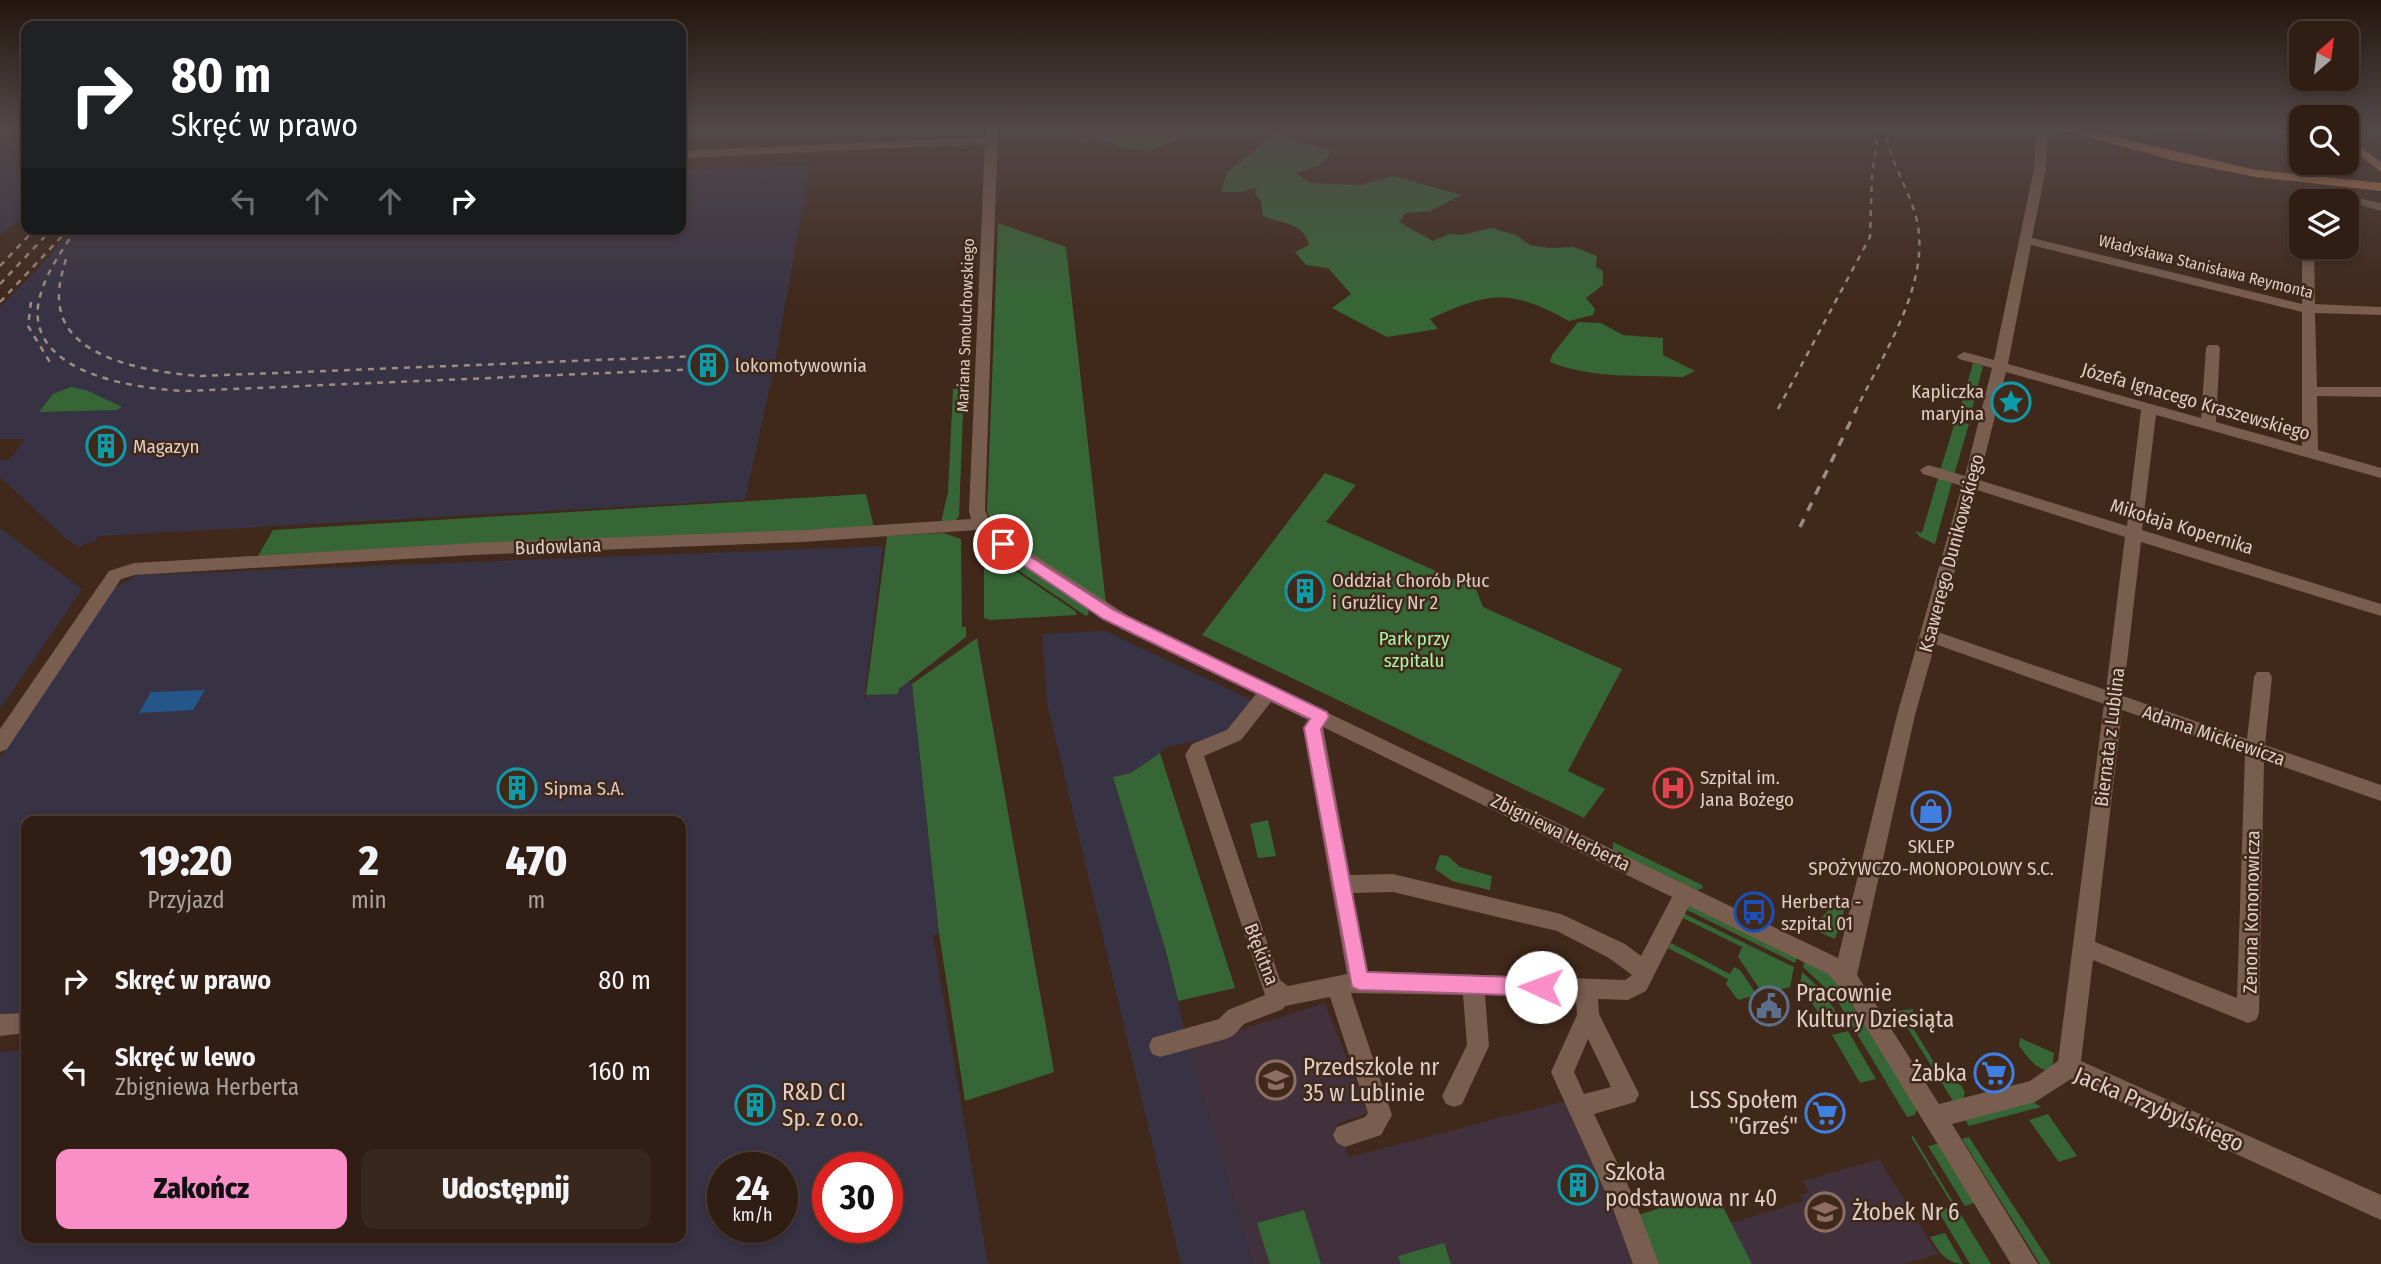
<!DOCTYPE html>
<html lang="pl">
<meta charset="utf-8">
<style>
body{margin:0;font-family:"Fira Sans Condensed",sans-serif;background:#38271d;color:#f1f3f6;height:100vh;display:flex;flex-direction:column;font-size:26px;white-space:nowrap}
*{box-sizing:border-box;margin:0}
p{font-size:23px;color:#a8a2a0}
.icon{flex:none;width:38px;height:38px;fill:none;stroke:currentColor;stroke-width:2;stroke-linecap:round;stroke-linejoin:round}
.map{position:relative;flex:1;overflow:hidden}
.panel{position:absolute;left:21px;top:816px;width:665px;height:427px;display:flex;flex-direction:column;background:#301e14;border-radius:14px;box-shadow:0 4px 10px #0003,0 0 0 2px #4b3c34}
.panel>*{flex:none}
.hud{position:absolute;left:21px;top:21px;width:665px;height:214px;border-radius:14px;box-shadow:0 4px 10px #0003,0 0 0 2px #4b3c34;background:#202124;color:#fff;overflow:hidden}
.needle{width:46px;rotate:28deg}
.buttons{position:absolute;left:2289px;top:21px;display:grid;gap:14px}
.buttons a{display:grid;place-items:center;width:70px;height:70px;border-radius:14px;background:#301e14;box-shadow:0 4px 10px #0003,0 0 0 2px #4b3c34;font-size:35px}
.speed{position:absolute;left:707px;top:1152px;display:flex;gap:14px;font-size:35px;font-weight:700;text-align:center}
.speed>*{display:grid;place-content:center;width:91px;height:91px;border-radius:50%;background:#301e14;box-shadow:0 4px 10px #0003,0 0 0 2px #4b3c34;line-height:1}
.speed small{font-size:18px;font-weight:400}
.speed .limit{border:10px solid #d22;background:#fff;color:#111}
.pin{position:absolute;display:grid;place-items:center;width:60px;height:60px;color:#fff;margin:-30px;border:4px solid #fff;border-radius:50%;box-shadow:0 2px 7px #0007}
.me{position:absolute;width:77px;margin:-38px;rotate:272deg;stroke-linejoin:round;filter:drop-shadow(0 0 5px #0008)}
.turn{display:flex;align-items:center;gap:24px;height:147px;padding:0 35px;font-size:32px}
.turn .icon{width:91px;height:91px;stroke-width:2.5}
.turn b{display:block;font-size:49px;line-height:60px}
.lanes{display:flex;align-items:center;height:66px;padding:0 35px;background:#0003;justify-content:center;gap:35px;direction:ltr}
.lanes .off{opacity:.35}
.eta{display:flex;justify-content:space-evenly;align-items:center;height:119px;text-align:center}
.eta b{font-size:42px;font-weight:800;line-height:49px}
.action{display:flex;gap:14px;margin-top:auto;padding:14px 35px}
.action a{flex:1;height:80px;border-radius:14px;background:#fa8fc7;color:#111;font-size:28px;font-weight:800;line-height:80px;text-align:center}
.action a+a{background:#38271d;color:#f1f3f6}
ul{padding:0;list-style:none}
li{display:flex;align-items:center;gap:21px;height:91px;padding:0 35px}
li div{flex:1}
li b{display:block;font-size:26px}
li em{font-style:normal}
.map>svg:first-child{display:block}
.industrial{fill:#383344;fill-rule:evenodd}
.education{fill:#40313d}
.green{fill:#366636}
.water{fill:#24568a}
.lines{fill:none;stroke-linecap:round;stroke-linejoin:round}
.minor{fill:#795d4e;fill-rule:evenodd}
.major{fill:#c27c49;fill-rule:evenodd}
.rail-far1{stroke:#9f8c81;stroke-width:2.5;stroke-dasharray:6 6;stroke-linecap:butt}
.rail{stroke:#9f8c81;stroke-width:3.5;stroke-dasharray:9 9;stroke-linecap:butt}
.route{fill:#fa8fc7;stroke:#a25d81;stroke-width:2}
.labels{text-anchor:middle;stroke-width:5;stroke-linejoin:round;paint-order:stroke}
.far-street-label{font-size:16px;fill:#decec5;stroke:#40281a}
.poi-label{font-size:19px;fill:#decec5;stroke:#40281a;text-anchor:start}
.street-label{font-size:19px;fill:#decec5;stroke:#40281a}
.park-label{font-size:19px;fill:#a8f6a6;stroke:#40281a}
.near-poi-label{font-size:23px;fill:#decec5;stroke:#40281a;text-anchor:start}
.near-street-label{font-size:23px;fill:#decec5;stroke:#40281a}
</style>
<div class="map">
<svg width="2381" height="1264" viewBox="0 0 2381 1264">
<rect width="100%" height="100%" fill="#40281a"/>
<g class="industrial">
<path d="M0 126H26V214L0 235Z"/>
<path d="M810 165 774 368 745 500 99 536 93 543H85L80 548 65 538 0 477V460H9L26 439H0V307L42 265 71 229H681V170Z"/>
<path d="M0 528 82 589 0 709Z"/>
<path d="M883 546 864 701 866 695 898 694 899 689 908 680 912 684 939 933 933 936 988 1264H0V1052L26 1050V1237H681V821H26V1012L0 1014V757L114 588 138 575ZM723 1167H782V1227H723ZM828 1167H887V1227H828Z"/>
<path d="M1105 631 1256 702 1232 734 1170 746 1131 773 1113 777 1167 955 1188 1046 1253 1264H1181L1047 703 1042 634Z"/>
</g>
<g class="education">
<path d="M1325 1003 1368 1113 1337 1124 1349 1157 1565 1101 1636 1264H1253L1188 1046Z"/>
<path d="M1879 1159 1938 1254 1903 1264H1752L1731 1223 1803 1201 1800 1195 1809 1192 1803 1181Z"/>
</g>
<g class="green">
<path d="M1083 126H1184C1177 156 1118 154 1099 138L1080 142Z"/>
<path d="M1275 132 1289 136 1296 142 1333 151 1318 166 1295 173 1311 183 1361 185 1394 176 1461 195 1430 211 1406 213 1399 222 1433 241 1449 234 1461 235 1491 228 1516 235 1530 245 1549 248 1574 247 1597 256 1596 267 1603 271V285L1586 298 1595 309 1593 315 1569 321C1511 289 1490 291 1430 319L1438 329 1387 337 1332 308 1351 294 1328 268 1306 265 1295 252 1309 245C1304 222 1280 223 1263 216L1261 201 1255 193 1257 187 1242 192H1221L1227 172 1242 161Z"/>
<path d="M998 223 1066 247 1106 604 998 532 987 512Z"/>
<path d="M1578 322 1601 323 1623 335 1663 338V355L1695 371 1683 377C1638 375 1592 379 1550 362L1552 355Z"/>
<path d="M1973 363 1983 366 1969 421 1958 416Z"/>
<path d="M71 387 86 390 122 407 116 410 39 412 53 394Z"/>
<path d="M964 388 959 516 954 522H941L948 492 953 389Z"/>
<path d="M1955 422 1969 424 1954 475 1934 467 1941 468Z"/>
<path d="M1325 473 1356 485 1326 522 1476 589 1483 607 1622 669 1568 771 1605 789 1584 818 1202 635Z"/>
<path d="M1938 478 1952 482 1935 544 1920 537 1915 531 1922 533Z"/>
<path d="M866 494 874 528 258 556 273 530Z"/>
<path d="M944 533 961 539 962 627H966V637L899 689 898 694 866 695 887 536Z"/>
<path d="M992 547H1000L1087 607 1089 614 1086 616 987 549Z"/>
<path d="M989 553 1075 611 1077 615 990 620 984 618V555Z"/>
<path d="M977 638 1054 1072 965 1101 939 933 912 684Z"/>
<path d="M1160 753 1235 988 1178 1001 1167 955 1113 777 1131 773Z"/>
<path d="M1268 820 1276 856 1258 858 1250 824Z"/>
<path d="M1613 842 1702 885 1703 888 1697 890 1613 850Z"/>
<path d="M1440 855 1448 856 1460 867 1492 876 1490 890 1452 881 1435 869Z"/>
<path d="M1833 897 1845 900 1846 905 1835 939 1812 929 1830 908Z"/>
<path d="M1689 905 1798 954 1795 963 1687 910Z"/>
<path d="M1685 914 1794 967 1790 987 1763 994 1738 957 1742 947 1683 918Z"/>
<path d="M1671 943 1730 974 1734 967 1740 970 1757 995 1738 1000 1726 984 1728 979 1668 948Z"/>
<path d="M1806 958 1824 969 1840 986 1917 1108 1915 1115 1907 1117 1835 997 1803 967Z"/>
<path d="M1802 972 1821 989 1845 1026 1829 1029 1800 985Z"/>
<path d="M1913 1009V1028L1945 1080 1961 1085 1965 1092 1963 1099 1953 1101 1897 1011Z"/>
<path d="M1848 1031 1876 1079 1860 1083 1832 1035Z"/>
<path d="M2020 1038 2054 1053 2052 1071C2036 1071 2028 1057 2019 1046Z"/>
<path d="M2031 1100 2041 1107 1969 1126 1963 1117Z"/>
<path d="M2048 1114 2077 1156 2059 1162 2029 1120Z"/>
<path d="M1913 1136 1991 1264H1970L1938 1211 1953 1206 1911 1137Z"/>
<path d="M1969 1137 2051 1264H2040L1962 1139Z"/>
<path d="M1940 1143 1974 1203 1965 1206 1928 1146Z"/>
<path d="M1715 1191 1752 1264H1655L1635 1216Z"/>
<path d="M1304 1210 1321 1264H1270L1257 1223Z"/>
<path d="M1945 1233 1963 1264C1946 1264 1938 1250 1930 1237Z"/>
<path d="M1444 1243 1451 1264H1401L1398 1256Z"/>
</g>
<path class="water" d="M205 690 193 710 139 713 151 692Z"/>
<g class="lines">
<g class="minor">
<path d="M986 126H998L985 511 993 528 1133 619 1838 958 1897 715 1962 486 1923 474 1920 470 1928 465 1965 476 1992 368 1959 359 1957 356 1964 352 1994 360 2034 169 2036 126H2048L2046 169 2032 238 2302 304V247H2314L2315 304 2381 307V315L2315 313 2317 387H2381V397L2317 396 2318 450 2381 468V478L2156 415 2142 530 2381 604V616L2141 542 2123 696 2247 739 2254 677 2257 672H2269L2272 677 2265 745 2381 785V801L2264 760 2259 1013 2256 1020 2248 1023 2093 960 2081 1061 2381 1195V1220L2071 1079 2035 1102 1952 1124 2038 1264H2011L1845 993 1828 974 1689 906 1646 991 1628 1000 1598 999 1599 1014 1639 1094 1635 1102 1594 1114 1633 1196 1659 1264H1633L1613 1209 1551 1072 1577 1015 1576 999 1485 995 1489 1046 1462 1104 1454 1107 1446 1104 1442 1096 1467 1045 1463 995 1351 993 1392 1115 1381 1135 1345 1147 1337 1143 1333 1135 1337 1127 1365 1117 1368 1113 1330 997 1285 1006 1283 1009 1244 1024 1234 1035 1226 1039 1160 1057 1152 1054 1149 1046 1152 1038 1219 1019 1228 1010 1265 995 1185 755 1192 744 1227 730 1256 694 1121 629 981 536 977 530 803 542 473 555 135 575 121 579 7 749 0 752V729L109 571 134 563 473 543 803 530 971 519 969 511 985 144 681 158V151L986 137ZM2031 245 2302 312V446L2216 422 2220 348 2218 345H2208L2206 348 2201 418 2008 364ZM2006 372 2141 410 2127 526 1979 480ZM1977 490 2125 537 2106 690 1938 632ZM1935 644 2104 704 2058 1061 2030 1081 1939 1104 1857 975 1915 715ZM1271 702 1308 720 1303 728 1347 974 1288 986 1280 980 1204 756 1241 740ZM2122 710 2245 753 2237 998 2095 942ZM1323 727 1672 897 1641 956 1625 944 1561 914 1393 874 1350 875ZM1393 892 1557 931 1609 958 1632 975 1625 980 1368 971 1353 893ZM1588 1039 1611 1087 1584 1094 1574 1072Z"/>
<path d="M2134 126 2301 129V135L2170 133Z"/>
<path d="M2315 189 2381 203V211L2347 201 2315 197 2314 201H2302L2305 191Z"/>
<path d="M26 1013V1033L0 1036V1014Z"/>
</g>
<g class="major">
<path d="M2048 126H2068L2256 170 2381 183V191L2256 177 2176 161Z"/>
<path d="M2347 136 2381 162V172L2347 145Z"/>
</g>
<g class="rail-far1">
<path d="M76 229C61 252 42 278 38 306 30 375 139 389 186 391L721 368"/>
<path d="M66 259C61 276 56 294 61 312 73 362 159 373 201 376L722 355"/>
<path d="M0 266 35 229"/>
<path d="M0 284 52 229"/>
<path d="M0 302 65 233"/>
<path d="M31 302 28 326 51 364"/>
<path d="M1778 409 1870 237 1872 175 1879 126"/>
<path d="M1855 412C1882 355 1933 282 1916 217 1908 187 1887 157 1885 126"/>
</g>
<path class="rail" d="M1800 527 1856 410"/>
</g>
<linearGradient id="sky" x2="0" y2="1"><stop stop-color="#23160e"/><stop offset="0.42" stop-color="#534849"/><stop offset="1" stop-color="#534849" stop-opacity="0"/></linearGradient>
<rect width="2381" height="303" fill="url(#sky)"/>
<path class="route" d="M1003 539 1114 610 1327 712 1329 717 1321 729 1367 972 1541 978 1548 981 1551 987 1548 993 1541 996 1359 990 1352 987 1304 728 1310 719 1103 619 998 548 996 544 998 540Z"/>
<defs>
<g id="building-ring" transform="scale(2.0125)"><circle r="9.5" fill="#40281a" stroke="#0f9aa8" stroke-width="1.5"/><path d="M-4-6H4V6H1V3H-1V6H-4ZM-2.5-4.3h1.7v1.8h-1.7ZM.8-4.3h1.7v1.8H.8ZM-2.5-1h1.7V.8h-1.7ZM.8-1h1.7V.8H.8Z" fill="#0f9aa8"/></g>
<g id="sight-ring" transform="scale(2.0125)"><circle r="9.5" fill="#40281a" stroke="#0f9aa8" stroke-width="1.5"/><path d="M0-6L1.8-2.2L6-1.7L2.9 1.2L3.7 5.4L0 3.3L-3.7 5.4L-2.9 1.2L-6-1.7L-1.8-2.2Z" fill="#0f9aa8"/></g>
<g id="hospital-ring" transform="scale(2.0125)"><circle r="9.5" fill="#40281a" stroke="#e0444e" stroke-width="1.5"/><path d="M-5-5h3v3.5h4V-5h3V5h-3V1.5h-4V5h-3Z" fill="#e0444e"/></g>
<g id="shop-ring" transform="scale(2.0125)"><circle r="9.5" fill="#40281a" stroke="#3f7fe0" stroke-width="1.5"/><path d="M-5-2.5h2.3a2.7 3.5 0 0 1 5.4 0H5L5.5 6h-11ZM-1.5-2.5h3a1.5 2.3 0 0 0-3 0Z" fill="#3f7fe0"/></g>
<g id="bus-ring" transform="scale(2.0125)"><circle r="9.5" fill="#40281a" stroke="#1a4fb4" stroke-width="1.5"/><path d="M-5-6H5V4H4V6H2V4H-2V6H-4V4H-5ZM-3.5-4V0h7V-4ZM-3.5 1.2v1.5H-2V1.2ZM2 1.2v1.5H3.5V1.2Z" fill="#1a4fb4"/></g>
<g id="civic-ring" transform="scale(2.0125)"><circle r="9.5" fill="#40281a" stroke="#5c6f8a" stroke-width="1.5"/><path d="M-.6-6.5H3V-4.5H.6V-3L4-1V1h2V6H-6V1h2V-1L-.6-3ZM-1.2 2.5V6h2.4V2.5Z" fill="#5c6f8a"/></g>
<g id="supermarket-ring" transform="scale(2.0125)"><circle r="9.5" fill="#40281a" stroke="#3f7fe0" stroke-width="1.5"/><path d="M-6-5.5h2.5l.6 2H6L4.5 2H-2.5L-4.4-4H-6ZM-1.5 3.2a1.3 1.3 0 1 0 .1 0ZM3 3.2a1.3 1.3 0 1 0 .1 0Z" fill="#3f7fe0"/></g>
<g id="school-ring" transform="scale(2.0125)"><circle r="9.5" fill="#40281a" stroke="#8d6e63" stroke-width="1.5"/><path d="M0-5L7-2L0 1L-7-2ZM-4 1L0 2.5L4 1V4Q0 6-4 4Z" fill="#8d6e63"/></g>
</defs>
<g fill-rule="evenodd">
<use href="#building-ring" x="708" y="365"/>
<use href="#sight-ring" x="2011" y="402"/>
<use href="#building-ring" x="106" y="446"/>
<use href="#building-ring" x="1305" y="591"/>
<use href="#building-ring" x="517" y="788"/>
<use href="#hospital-ring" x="1673" y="788"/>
<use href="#shop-ring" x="1931" y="811"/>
<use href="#bus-ring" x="1754" y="912"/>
<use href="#civic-ring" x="1769" y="1006"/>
<use href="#supermarket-ring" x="1994" y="1073"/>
<use href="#school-ring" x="1276" y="1080"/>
<use href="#building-ring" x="755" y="1105"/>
<use href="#supermarket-ring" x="1825" y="1113"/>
<use href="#building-ring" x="1578" y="1185"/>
<use href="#school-ring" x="1825" y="1212"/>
</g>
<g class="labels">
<g class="far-street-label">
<text transform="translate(2206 266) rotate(14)" y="6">Władysława Stanisława Reymonta</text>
<text transform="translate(965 325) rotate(-88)" y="6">Mariana Smoluchowskiego</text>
</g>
<g class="poi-label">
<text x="735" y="372">lokomotywownia</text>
<text x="1984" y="398" text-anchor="end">Kapliczka<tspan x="1984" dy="22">maryjna</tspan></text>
<text x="133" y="453">Magazyn</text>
<text x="1332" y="587">Oddział Chorób Płuc<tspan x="1332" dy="22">i Gruźlicy Nr 2</tspan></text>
<text x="1700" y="784">Szpital im.<tspan x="1700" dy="22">Jana Bożego</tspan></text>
<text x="544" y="795">Sipma S.A.</text>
<text x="1931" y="853" text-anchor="middle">SKLEP<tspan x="1931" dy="22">SPOŻYWCZO-MONOPOLOWY S.C.</tspan></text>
<text x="1781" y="908">Herberta -<tspan x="1781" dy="22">szpital 01</tspan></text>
</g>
<g class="street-label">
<text transform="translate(2196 401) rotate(16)" y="7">Józefa Ignacego Kraszewskiego</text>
<text transform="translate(2182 526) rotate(17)" y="7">Mikołaja Kopernika</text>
<text transform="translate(558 546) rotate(-2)" y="7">Budowlana</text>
<text transform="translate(1951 553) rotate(-75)" y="7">Ksawerego Dunikowskiego</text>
<text transform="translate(2214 735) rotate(19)" y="7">Adama Mickiewicza</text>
<text transform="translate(2109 737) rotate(-83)" y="7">Biernata z Lublina</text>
<text transform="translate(1561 832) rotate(26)" y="7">Zbigniewa Herberta</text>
<text transform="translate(2251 912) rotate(-89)" y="7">Zenona Kononowicza</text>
<text transform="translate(1262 954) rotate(69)" y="7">Błękitna</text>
</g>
<g class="park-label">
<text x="1414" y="645">Park przy<tspan x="1414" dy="22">szpitalu</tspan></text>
</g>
<g class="near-poi-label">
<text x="1796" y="1001">Pracownie<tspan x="1796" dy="26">Kultury Dziesiąta</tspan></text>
<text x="1303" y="1075">Przedszkole nr<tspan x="1303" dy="26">35 w Lublinie</tspan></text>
<text x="1967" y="1081" text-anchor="end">Żabka</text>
<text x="782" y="1100">R&amp;D CI<tspan x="782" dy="26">Sp. z o.o.</tspan></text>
<text x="1798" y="1108" text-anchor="end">LSS Społem<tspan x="1798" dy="26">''Grześ"</tspan></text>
<text x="1605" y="1180">Szkoła<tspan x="1605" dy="26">podstawowa nr 40</tspan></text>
<text x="1852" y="1220">Żłobek Nr 6</text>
</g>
<g class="near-street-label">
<text transform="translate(2159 1109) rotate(23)" y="8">Jacka Przybylskiego</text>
</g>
</g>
</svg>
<div class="buttons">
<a><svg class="needle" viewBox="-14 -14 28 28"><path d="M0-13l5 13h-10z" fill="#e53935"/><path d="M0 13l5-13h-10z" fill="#a8a2a0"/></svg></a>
<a><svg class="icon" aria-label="search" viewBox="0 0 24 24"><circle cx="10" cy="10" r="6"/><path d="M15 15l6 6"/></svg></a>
<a><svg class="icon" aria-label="layers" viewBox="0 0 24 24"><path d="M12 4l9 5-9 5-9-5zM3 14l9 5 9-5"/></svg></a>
</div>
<div class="speed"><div>24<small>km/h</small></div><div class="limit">30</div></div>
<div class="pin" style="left:1003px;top:544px;background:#d93025"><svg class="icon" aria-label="arrive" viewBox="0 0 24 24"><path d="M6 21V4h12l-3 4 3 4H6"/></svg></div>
<svg class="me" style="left:1541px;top:987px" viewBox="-20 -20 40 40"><circle r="19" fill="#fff"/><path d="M0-13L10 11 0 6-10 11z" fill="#fa8fc7"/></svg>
<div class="hud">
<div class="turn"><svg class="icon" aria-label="right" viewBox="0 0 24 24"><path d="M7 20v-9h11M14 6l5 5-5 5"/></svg><div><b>80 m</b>Skręć w prawo</div></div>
<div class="lanes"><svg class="icon off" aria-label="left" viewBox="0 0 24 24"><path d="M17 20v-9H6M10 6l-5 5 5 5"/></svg><svg class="icon off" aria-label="ahead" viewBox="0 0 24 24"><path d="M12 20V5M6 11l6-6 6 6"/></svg><svg class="icon off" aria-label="ahead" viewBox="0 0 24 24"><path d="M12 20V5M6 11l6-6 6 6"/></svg><svg class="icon" aria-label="right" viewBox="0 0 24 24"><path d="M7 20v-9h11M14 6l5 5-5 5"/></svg></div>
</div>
<section class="panel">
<div class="eta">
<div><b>19:20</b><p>Przyjazd</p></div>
<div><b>2</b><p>min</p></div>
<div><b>470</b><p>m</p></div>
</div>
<ul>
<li><svg class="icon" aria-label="right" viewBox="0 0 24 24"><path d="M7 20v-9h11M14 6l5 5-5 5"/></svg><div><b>Skręć w prawo</b></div><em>80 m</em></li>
<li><svg class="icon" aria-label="left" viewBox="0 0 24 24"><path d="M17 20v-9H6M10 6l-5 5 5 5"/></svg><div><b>Skręć w lewo</b><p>Zbigniewa Herberta</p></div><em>160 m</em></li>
</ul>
<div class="action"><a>Zakończ</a><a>Udostępnij</a></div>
</section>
</div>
